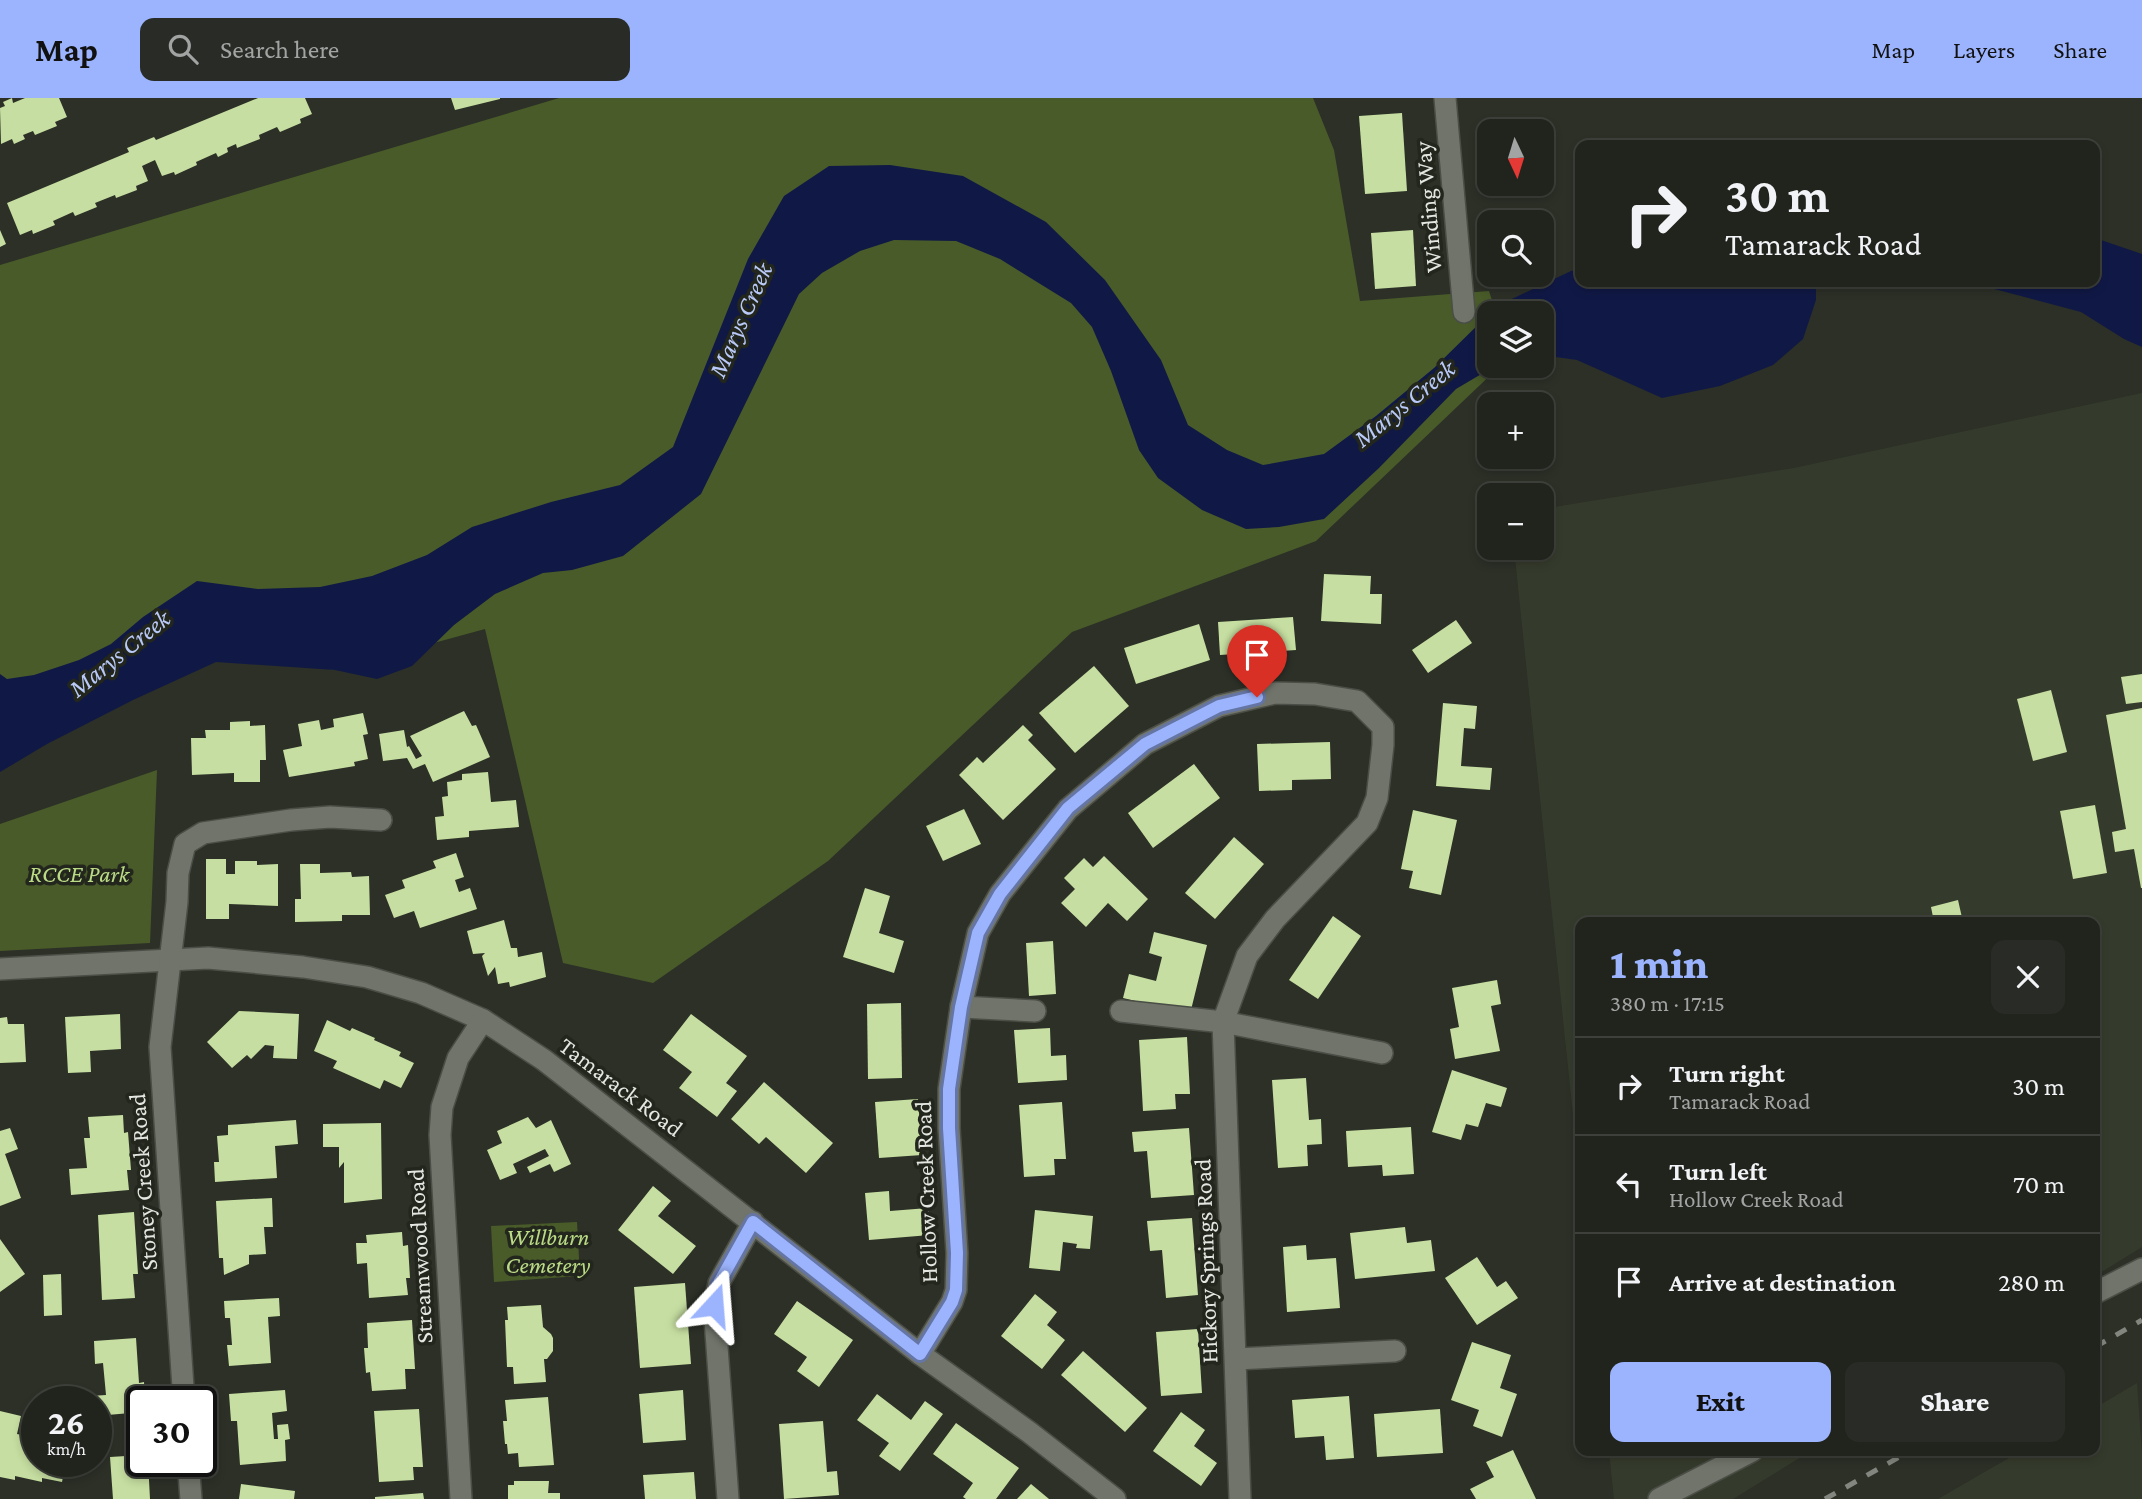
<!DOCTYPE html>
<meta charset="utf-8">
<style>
body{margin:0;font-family:"Crimson Pro",serif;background:#292c26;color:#f1f3f6;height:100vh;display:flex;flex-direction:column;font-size:26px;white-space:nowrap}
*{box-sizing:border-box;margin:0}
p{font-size:23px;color:#a2a4a4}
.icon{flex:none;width:38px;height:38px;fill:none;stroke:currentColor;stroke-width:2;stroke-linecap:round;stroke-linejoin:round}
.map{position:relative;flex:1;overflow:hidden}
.panel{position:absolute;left:1575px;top:819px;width:525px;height:539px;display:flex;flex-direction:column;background:#21241d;border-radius:14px;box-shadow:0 4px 10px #0003,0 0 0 2px #3e413b}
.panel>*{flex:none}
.top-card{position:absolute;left:1575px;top:42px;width:525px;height:147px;border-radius:14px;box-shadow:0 4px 10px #0003,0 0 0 2px #3e413b;background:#21241d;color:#f1f3f6;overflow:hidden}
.needle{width:46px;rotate:176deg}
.fabs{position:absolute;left:1477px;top:21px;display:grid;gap:14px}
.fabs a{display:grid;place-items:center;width:77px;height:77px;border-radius:14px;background:#21241d;box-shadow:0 4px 10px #0003,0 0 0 2px #3e413b;font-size:35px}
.speed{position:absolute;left:21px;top:1288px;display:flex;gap:14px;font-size:35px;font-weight:700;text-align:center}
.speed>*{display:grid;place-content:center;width:91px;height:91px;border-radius:50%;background:#21241d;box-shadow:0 4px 10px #0003,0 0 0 2px #3e413b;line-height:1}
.speed small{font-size:18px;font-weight:400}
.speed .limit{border:4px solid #111;border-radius:10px;background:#fff;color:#111}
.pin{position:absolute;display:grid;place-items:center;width:60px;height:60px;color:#fff;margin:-72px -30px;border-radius:50% 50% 50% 0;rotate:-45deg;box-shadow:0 0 7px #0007}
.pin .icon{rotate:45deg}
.me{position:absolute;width:77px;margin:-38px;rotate:19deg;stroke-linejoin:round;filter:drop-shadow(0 0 5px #0008)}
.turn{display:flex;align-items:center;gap:24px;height:147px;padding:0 35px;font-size:32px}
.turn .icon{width:91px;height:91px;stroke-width:2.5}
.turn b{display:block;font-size:49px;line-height:60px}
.round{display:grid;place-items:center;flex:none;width:74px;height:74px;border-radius:14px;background:#292c26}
.headline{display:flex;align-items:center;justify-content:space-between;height:119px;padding:0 35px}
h1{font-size:42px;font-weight:800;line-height:52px;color:#9cb4fd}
.action{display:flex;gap:14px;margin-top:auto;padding:14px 35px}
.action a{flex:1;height:80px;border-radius:14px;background:#9cb4fd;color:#111;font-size:28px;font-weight:800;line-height:80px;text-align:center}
.action a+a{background:#292c26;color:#f1f3f6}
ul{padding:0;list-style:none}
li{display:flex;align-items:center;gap:21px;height:98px;padding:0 35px;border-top:2px solid #3e413b}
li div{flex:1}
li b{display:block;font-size:26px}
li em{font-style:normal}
header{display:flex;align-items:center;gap:42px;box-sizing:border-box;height:98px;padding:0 35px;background:#9cb4fd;color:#111}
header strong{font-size:33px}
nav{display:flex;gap:38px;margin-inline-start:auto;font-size:24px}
.search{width:490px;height:63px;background:#292c26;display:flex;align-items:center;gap:18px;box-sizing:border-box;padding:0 24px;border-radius:14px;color:#a2a4a4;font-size:26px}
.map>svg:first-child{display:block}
.built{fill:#353b2c}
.green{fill:#495b29}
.water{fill:#101946}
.building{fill:#c6dea1}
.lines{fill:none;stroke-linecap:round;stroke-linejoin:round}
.street-casing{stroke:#4a4e46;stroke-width:24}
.street{stroke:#70746a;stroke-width:21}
.rail{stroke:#83867e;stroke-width:5;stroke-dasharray:12 12;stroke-linecap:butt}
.route-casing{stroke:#6575a4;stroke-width:18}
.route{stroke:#9cb4fd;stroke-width:12}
.labels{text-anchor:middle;stroke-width:7;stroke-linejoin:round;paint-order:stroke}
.street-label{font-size:24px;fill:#e4e7e1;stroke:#22261d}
.park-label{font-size:24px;font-style:italic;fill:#bada86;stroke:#22261d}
.water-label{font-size:26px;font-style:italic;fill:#b9c9f8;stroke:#22261d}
</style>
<header>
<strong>Map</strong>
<div class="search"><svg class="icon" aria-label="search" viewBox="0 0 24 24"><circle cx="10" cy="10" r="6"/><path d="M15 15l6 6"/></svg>Search here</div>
<nav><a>Map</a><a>Layers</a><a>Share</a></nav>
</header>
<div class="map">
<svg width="2142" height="1401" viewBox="0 0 2142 1401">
<rect width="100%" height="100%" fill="#2c3027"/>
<g class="built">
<path d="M2142 295V1149L2095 1178V824H1580V1084L1514 450H1542V411L1794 370Z"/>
<path d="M2137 1285 2142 1357V1401H1938L2021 1353H2095V1310Z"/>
<path d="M1609 1353H1811L1733 1401H1614Z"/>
</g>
<g class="green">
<path d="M559 0H1313L1334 52 1360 203 1489 193 1496 215H1489V268H1500L1316 443 1072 534 828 763 653 885 563 865 485 531 335 572 225 551 0 628V167Z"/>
<path d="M157 672 150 845 0 853V726Z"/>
<path d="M577 1124 580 1178 494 1184 491 1128Z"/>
</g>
<g class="water">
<path d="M890 67 963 78 1046 124 1105 182 1161 262 1188 327 1227 352 1263 367 1324 356 1376 318 1434 270 1489 216V268H1495L1456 291 1379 370 1324 421 1279 429 1246 431 1202 412 1158 380 1139 352 1111 273 1092 229 1071 205 1000 161 956 143 894 142 860 153 822 175 799 196 701 396 623 458 572 472 543 475 495 496 454 527 412 568 377 581 335 572 216 564 133 602 47 646 0 674V576L7 581 34 577 79 562 111 546 143 519 197 483 258 491 320 489 372 478 427 457 472 429 551 404 620 387 673 349 748 161 784 98 829 68Z"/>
<path d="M2095 140 2142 156V249L2124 241 2081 214 1968 184H2095Z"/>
<path d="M1580 171V184H1816V202L1803 241 1773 267 1720 288 1662 300 1577 262 1542 257V215H1490L1497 208 1571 173Z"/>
</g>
<g class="building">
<path d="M12 0 13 5 25 0H59L67 19 55 24 57 28 35 37 33 33 23 37 25 41 14 46 12 41 1 46 0 10 5 8 3 4Z"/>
<path d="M258 0H305L312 16 300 21 301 25 280 34 277 29 259 37 260 41 237 50 236 46 227 50 228 54 218 59 216 55 196 64 197 67 175 77 174 74 162 78 155 62 142 68 148 83 136 88 137 92 116 100 115 97 95 105 97 109 75 118 73 114 53 123 55 127 33 136 32 132 20 137 7 105 129 54 127 50 154 39 156 42Z"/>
<path d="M451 0H500V1L455 12Z"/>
<path d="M1402 15 1407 93 1365 96 1359 18Z"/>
<path d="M0 132 6 146 0 149Z"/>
<path d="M1413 132 1416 188 1375 191 1371 135Z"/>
<path d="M1324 476 1371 478 1370 496H1382L1381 526 1321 523Z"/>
<path d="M1293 519 1296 552 1220 557 1218 524Z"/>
<path d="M1456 522 1472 545 1428 575 1412 552Z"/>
<path d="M1199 526 1210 562 1136 586 1124 550Z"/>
<path d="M1094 568 1129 608 1075 655 1039 615Z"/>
<path d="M2142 576V604L2126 606 2121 579Z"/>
<path d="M2051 592 2067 654 2033 663 2017 601Z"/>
<path d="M1443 605 1477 608 1475 631 1464 630 1461 668 1492 670 1490 692 1436 688Z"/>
<path d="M2142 610V790H2141L2134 751 2115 754 2112 734 2126 731 2106 617Z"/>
<path d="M464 613 472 628 476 627 490 659 433 684 425 666 413 671 407 660 383 663 379 636 404 632 407 649 409 648 416 661 422 658 410 638Z"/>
<path d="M363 615 368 636 363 637 368 661 354 664 355 668 289 679 283 652 302 648 298 626 319 622 321 632 334 629 333 621Z"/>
<path d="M250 623V628L265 627 266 662H260V684H234V675L192 677 191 640H206L205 632H230V624Z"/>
<path d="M1023 627 1033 637 1028 642 1056 671 1003 722 959 677 977 659 983 665Z"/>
<path d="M1330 644 1331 681 1292 682V692L1259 693 1257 646Z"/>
<path d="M1194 666 1220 700 1153 750 1128 715Z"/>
<path d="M488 674 491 704 516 702 519 729 469 733V739L437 742 435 719 444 718 442 699 448 698 447 684 462 682V676Z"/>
<path d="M2095 707 2107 775 2073 781 2060 713Z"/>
<path d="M964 711 981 746 943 763 926 728Z"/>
<path d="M1413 712 1457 722 1441 797 1409 790 1413 773 1401 771Z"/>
<path d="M1234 739 1264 766 1215 821 1185 795Z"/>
<path d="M456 755 464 779 455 782 459 794 470 790 477 811 420 830 414 813 394 820 385 797 405 790 402 782 436 770 433 763Z"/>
<path d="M1104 758 1148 801 1127 823 1108 805 1086 829 1061 805 1075 791 1064 780 1084 760 1093 769Z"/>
<path d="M206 761H226V776H235V763H257V767L278 766V808L229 806V821H206Z"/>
<path d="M300 766H320V775L351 774 352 779 369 778 370 817H342V823L295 824V801H301Z"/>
<path d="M865 790 890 798 879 835 904 843 894 875 843 859Z"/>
<path d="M1958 802 1963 824H1934L1931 809Z"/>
<path d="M1333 818 1361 838 1318 901 1289 882Z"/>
<path d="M504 822 511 850H517L518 859 542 854 546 879 510 889 509 884 498 886 495 869 488 878 482 858 485 855 473 856 467 833Z"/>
<path d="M1154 834 1207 847 1190 916 1123 900 1129 876 1156 883 1162 859 1149 855Z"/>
<path d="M1053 843 1056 896 1029 898 1026 845Z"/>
<path d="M1497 882 1501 906 1491 908 1500 953 1455 961 1450 931 1459 929 1452 890Z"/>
<path d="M901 905 902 980 868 981 867 906Z"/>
<path d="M239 913 299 916 297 961 273 960 274 948 265 947 251 961 247 957 232 970 207 944Z"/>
<path d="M120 916 121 951 90 953 91 974 68 975 65 919Z"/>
<path d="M691 916 747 958 726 985 737 993 717 1019 679 990 692 974 663 952Z"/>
<path d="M7 919 8 926H24L26 964 0 965V920Z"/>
<path d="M327 922 350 933 352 930 375 940 374 942 401 954 399 958 414 965 401 990 384 982 380 991 333 970 337 963 314 953Z"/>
<path d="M1050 930 1051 958 1066 957 1067 982 1018 985 1014 932Z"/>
<path d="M1187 939 1190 996H1175L1176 1011 1143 1013 1139 942Z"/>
<path d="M1452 972 1507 990 1501 1009 1486 1005 1478 1029 1466 1026 1461 1042 1432 1034Z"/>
<path d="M1306 980 1309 1022 1321 1021 1322 1046 1307 1047 1308 1068 1278 1070 1272 982Z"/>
<path d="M764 984 833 1045 806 1075 766 1039 759 1046 731 1021Z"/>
<path d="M918 1001 922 1057 879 1060 875 1004Z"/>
<path d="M1062 1004 1066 1061H1054L1055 1077 1024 1079 1019 1007Z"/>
<path d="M123 1017 124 1035 128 1034 131 1072H127L129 1092 71 1097 69 1071 87 1070 84 1040H90L88 1019Z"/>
<path d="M528 1019 536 1030 551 1022 571 1066 554 1074 550 1066 530 1075 527 1069 549 1058 545 1051 513 1066 517 1075 500 1082 487 1052 502 1045 497 1033Z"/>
<path d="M296 1022 298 1046 275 1048 277 1080 215 1084 214 1064H219L217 1038 228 1037V1027Z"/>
<path d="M381 1025 382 1101 344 1105V1064L339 1070V1049H323V1026Z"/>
<path d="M1411 1029 1414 1076 1383 1078 1382 1067 1348 1069 1346 1033Z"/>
<path d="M10 1030 18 1051 5 1056 21 1100 0 1108V1033Z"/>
<path d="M1189 1030 1194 1097 1151 1100 1147 1053 1134 1054 1132 1034Z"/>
<path d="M653 1088 671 1103 658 1118 696 1148 673 1176 618 1132Z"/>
<path d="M889 1093 890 1113 928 1110 930 1137 869 1142 865 1095Z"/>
<path d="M272 1100 273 1129H264L266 1156 249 1157V1166L224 1177 223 1160H219L216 1103Z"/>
<path d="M1035 1112 1093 1118 1090 1151 1076 1150 1077 1146 1063 1144 1060 1173 1029 1170Z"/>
<path d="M134 1114 138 1176H133L135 1200 102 1202 98 1117Z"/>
<path d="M1192 1120 1198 1197 1166 1200 1162 1152 1150 1153 1147 1123Z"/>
<path d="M1405 1129 1407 1145 1431 1142 1435 1173 1355 1181 1350 1135Z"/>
<path d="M402 1134 403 1148 408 1147 410 1180H406L408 1197 369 1200 367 1165 357 1166 356 1145H367L366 1137Z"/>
<path d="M0 1141 25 1176 0 1194Z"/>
<path d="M1306 1147 1307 1162 1336 1160 1340 1210 1287 1214 1283 1149Z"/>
<path d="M1477 1159 1497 1189 1506 1183 1518 1200 1477 1227 1445 1180Z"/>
<path d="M61 1176 62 1217 44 1218 43 1177Z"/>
<path d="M685 1185 691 1266 640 1270 634 1189Z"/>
<path d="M1035 1196 1057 1214 1047 1227 1065 1242 1042 1271 1001 1238Z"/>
<path d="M279 1200 280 1218 268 1219 271 1265 229 1268 227 1247H232L230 1220H225L224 1203Z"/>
<path d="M797 1203 853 1242 819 1289 797 1273 807 1259 774 1236Z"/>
<path d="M541 1207 543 1229 551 1236 553 1240V1253L547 1261H544L546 1284 514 1286 513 1269H507L505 1222H508L507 1209Z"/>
<path d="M412 1222 415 1271H405L406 1291 372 1293 370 1274 366 1275 364 1250H368L367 1225Z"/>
<path d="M1198 1231 1202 1295 1161 1298 1156 1234Z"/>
<path d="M136 1240 139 1285 144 1284 145 1304H142V1314L96 1318V1304H91L90 1298 106 1297 103 1265 95 1266 94 1243Z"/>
<path d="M1472 1244 1511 1257 1500 1290 1517 1296 1502 1339 1473 1328 1479 1312 1451 1302Z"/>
<path d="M1083 1253 1147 1310 1125 1334 1061 1277Z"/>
<path d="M285 1292 287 1313 272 1315 274 1341H278L277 1327 288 1326 290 1341 285 1342 286 1363 240 1367 237 1323H231L229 1296Z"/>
<path d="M683 1292 686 1342 643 1345 639 1296Z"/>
<path d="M877 1296 911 1322 925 1303 943 1316 900 1373 879 1358 889 1345 857 1322Z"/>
<path d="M1349 1298 1354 1360 1326 1362 1324 1338 1295 1340 1292 1302Z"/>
<path d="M548 1299 554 1367 519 1369 518 1355 508 1356 507 1346H505L503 1323H507L505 1302Z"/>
<path d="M419 1311 423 1369H413L414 1382 379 1384 374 1313Z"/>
<path d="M1440 1311 1443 1355 1377 1359 1374 1316Z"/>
<path d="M0 1313 21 1318 17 1336 37 1340V1363H66L62 1384 42 1380V1384L15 1378V1382L0 1379Z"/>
<path d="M1181 1314 1205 1332 1194 1348 1217 1365 1201 1388 1153 1353Z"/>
<path d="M823 1323 827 1374 837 1373 839 1397 784 1401 779 1326Z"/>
<path d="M956 1325 1019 1370 996 1401H966L963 1399 973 1385 933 1356Z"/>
<path d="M1513 1352 1536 1401H1476L1470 1391 1494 1379 1486 1364Z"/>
<path d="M142 1357V1363H148L150 1401H113L110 1359Z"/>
<path d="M694 1374 696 1401H645L643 1377Z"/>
<path d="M514 1383H549L548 1395H560V1401H508V1387H514Z"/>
<path d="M241 1386 295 1393 294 1401H239Z"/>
<path d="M1031 1386 1049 1401H1017Z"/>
<path d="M423 1395 424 1401H375V1399Z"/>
</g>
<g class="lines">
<g class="street-casing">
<g id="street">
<path d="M1445 0 1464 214"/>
<path d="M0 871 208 860 303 869 367 879 421 895 483 922 544 962 920 1256 1029 1334 1115 1401"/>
<path d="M961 909 1035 913"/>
<path d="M1121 913 1223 924 1382 955"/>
<path d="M2095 1195 2142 1171"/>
<path d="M920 1256 952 1204 956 1192 957 1155 949 1030V991L961 909 978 835 1000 796 1068 711 1145 646 1219 608 1275 595 1315 596 1357 603 1383 629V647L1377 700 1367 725 1275 821 1247 858 1223 924 1240 1401"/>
<path d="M1236 1261 1395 1253"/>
<path d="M184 1304 160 949 177 804 178 775 185 746 203 735 291 722 330 719 381 722"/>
<path d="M188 1363 191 1401"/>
<path d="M461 1401 440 1037 442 1009 458 960 483 922"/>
<path d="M728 1401 714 1207 719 1185 753 1124"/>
<path d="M1659 1401 1752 1353"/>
</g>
</g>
<use href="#street" class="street"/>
<g class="rail">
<path d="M2095 1249 2142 1222"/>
<path d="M1825 1401 1910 1353"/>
</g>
</g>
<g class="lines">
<g class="route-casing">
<path id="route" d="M714 1207 719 1185 753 1124 920 1256 952 1204 956 1192 957 1155 949 1030V991L961 909 978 835 1000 796 1068 710 1145 646 1219 608 1257 599"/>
</g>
<use href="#route" class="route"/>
</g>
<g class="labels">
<g class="street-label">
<text transform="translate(1428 109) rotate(-95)" y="8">Winding Way</text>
<text transform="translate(621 989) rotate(37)" y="8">Tamarack Road</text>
<text transform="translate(143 1084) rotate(-94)" y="8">Stoney Creek Road</text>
<text transform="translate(926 1094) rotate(-92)" y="8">Hollow Creek Road</text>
<text transform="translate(420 1158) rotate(-93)" y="8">Streamwood Road</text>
<text transform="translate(1206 1163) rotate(-92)" y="8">Hickory Springs Road</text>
</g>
<g class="park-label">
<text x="79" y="784">RCCE Park</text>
<text x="548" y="1147">Willburn<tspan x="548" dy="28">Cemetery</tspan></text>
</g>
<g class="water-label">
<text transform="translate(740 222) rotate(-66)" y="9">Marys Creek</text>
<text transform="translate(1404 305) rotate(-39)" y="9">Marys Creek</text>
<text transform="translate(119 555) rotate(-39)" y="9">Marys Creek</text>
</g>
</g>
</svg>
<div class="fabs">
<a><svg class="needle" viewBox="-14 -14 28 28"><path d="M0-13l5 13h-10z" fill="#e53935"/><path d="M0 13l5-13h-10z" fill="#a2a4a4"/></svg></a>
<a><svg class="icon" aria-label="search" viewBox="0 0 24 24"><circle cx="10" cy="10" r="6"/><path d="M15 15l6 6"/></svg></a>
<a><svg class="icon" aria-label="layers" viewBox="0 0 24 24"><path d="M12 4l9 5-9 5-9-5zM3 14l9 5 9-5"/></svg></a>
<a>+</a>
<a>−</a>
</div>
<div class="speed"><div>26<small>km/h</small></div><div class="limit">30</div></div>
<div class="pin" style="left:1257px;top:599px;background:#d93025"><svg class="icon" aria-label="arrive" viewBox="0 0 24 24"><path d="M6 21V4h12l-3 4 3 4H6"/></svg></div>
<svg class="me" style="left:714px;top:1207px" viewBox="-20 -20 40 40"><path d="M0-17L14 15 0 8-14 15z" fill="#9cb4fd" stroke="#fff" stroke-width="4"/></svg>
<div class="top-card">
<div class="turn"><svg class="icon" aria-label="right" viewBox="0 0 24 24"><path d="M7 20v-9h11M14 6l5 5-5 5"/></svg><div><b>30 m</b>Tamarack Road</div></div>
</div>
<section class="panel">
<div class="headline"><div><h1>1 min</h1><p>380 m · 17:15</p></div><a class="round"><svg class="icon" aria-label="close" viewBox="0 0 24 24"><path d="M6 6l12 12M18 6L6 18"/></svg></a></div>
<ul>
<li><svg class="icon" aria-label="right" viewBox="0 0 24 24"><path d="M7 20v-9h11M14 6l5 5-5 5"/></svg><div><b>Turn right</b><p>Tamarack Road</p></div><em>30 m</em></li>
<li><svg class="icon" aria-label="left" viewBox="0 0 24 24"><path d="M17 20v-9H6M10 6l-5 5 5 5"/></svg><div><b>Turn left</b><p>Hollow Creek Road</p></div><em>70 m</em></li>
<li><svg class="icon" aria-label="arrive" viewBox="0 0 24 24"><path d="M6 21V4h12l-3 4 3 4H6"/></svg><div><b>Arrive at destination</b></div><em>280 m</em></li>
</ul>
<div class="action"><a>Exit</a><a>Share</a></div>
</section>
</div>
